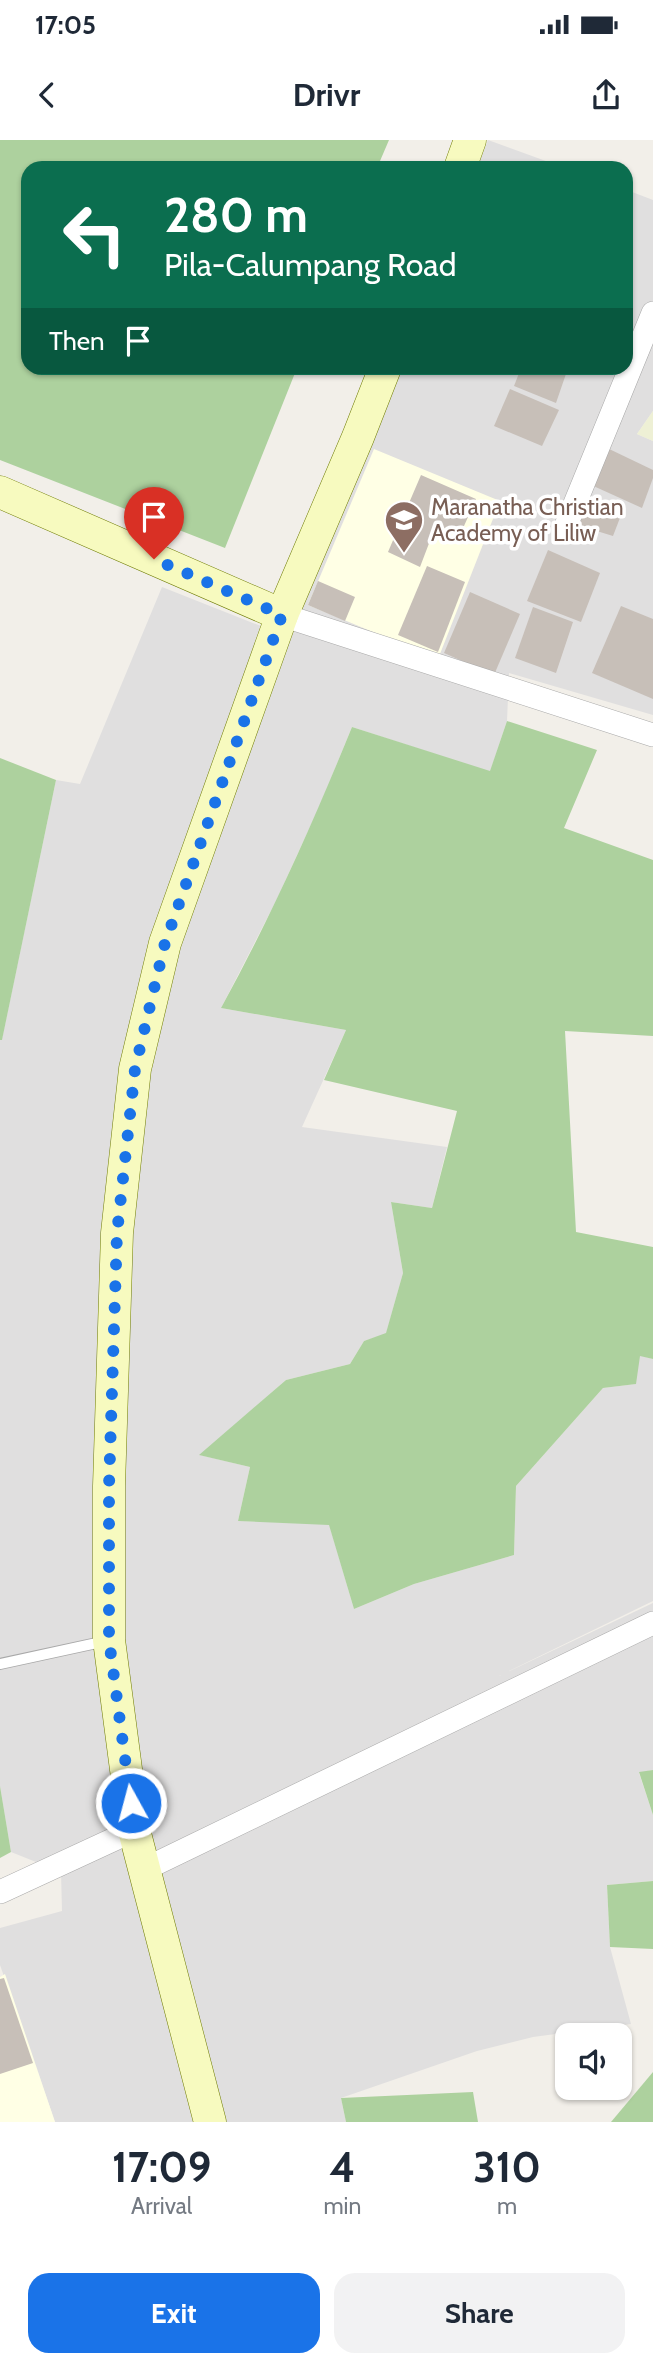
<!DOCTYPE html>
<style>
body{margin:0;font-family:Cabin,sans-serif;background:#f2f2f3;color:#1f2937;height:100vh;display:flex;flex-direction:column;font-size:26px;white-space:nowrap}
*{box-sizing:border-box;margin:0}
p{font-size:23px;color:#747a83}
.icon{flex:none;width:38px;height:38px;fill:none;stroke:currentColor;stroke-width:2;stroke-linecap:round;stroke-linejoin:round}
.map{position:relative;height:1982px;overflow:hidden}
.sheet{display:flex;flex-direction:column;background:#fff;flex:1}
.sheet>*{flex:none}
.top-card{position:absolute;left:21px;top:21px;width:612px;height:214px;border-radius:21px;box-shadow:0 2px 5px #0004;background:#0b6e4f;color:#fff;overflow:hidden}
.controls{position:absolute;left:555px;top:1883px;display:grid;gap:14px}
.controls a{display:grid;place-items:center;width:77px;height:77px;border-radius:14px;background:#fff;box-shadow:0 2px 5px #0004;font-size:35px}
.pin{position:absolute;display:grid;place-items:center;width:60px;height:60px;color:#fff;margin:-72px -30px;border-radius:50% 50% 50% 0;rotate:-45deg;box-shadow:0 0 7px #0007}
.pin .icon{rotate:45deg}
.me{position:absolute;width:77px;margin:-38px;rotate:353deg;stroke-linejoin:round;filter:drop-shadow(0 0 5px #0008)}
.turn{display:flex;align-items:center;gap:24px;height:147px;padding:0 28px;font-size:32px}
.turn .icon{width:91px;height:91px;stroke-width:2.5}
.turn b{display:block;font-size:49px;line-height:60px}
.then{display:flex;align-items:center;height:66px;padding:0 28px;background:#0003;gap:14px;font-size:26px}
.eta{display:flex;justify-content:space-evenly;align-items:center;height:119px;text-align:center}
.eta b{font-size:42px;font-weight:700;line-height:49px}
.primary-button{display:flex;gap:14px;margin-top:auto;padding:14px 28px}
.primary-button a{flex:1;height:80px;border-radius:21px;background:#1a73e8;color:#fff;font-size:28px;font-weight:700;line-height:80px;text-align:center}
.primary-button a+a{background:#f2f2f3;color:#1f2937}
.status{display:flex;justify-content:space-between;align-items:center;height:49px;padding:0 35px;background:#fff;direction:ltr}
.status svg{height:19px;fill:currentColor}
header{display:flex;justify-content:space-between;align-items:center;height:91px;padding:0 28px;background:#fff;font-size:32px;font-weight:700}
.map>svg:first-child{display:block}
.residential{fill:#e0dfdf}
.education{fill:#ffffe5}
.farmland{fill:#eef0d5}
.forest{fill:#add19e}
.building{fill:#c7bfb8}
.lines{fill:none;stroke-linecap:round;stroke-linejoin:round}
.service-casing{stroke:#a9a9a9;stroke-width:12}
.minor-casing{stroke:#a9a9a9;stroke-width:24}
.secondary-casing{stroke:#707d05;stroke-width:33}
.service{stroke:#fff;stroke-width:10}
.minor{stroke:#fff;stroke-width:23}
.secondary{stroke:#f7fabf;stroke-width:32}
.route{stroke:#1a73e8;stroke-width:12;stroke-dasharray:0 21.6}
.labels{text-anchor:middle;stroke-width:7;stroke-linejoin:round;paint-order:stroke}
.education-label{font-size:23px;fill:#785e54;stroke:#fff;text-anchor:start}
</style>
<div class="status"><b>17:05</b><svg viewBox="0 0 49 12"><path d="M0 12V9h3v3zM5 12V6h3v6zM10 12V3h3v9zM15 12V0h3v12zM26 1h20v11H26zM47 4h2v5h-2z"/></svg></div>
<header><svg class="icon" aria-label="back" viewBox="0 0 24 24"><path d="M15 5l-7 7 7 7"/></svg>Drivr<svg class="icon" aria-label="share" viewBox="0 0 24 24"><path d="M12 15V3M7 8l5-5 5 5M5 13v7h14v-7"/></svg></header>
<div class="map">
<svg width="653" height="1982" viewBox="0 0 653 1982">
<rect width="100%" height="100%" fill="#f2efe9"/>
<g class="residential">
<path d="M488 0 565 28H477Z"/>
<path d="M627 50 653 60V271L637 294 653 301V575L509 533 507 581 490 632 352 587 320 665 276 761 221 868 346 890 302 987 447 1007 432 1068 391 1062 403 1133 386 1194 364 1201 350 1224 286 1240 200 1315 250 1327 238 1381 329 1384 354 1469 414 1444 514 1415 516 1346 603 1248 635 1244 639 1215 653 1219V1461L499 1536 653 1463V1630L639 1633 653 1675V1741L607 1745 610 1807 631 1884 533 1897 477 1911 341 1958 346 1982H55L0 1825V1788L62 1771 61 1732 11 1712 0 1646V900L2 899 56 640 80 644 162 447 291 498 398 228H626Z"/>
</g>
<g class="education">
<path d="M374 309 500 361 438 519 308 465Z"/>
<path d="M5 1834 55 1982H0V1837Z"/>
</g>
<path class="farmland" d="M653 271V301L637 294Z"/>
<g class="forest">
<path d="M0 0H389L377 28H28V228H297L225 408 0 320Z"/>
<path d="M507 581 597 610 564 688 653 720V896L565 891 576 1092 653 1107V1219L640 1216 636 1244 603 1248 516 1346 514 1415 414 1444 354 1469 329 1385 238 1381 250 1327 199 1315 286 1240 350 1224 364 1201 386 1193 403 1133 391 1062 432 1068 457 971 324 940 346 890 221 868C271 777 313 683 352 587L490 631Z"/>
<path d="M0 618 56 640 2 900H0Z"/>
<path d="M653 1630V1675L639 1632Z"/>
<path d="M0 1646 11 1712 0 1718Z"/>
<path d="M653 1741V1809L610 1807 607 1745Z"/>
<path d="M653 1932V1982H611Z"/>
<path d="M473 1952 478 1982H346L341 1958Z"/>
</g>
<g class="building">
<path d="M521 228H568L556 263 514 246Z"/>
<path d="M510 249 559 270 542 306 494 286Z"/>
<path d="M605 307 653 330V338L642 368 589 344Z"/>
<path d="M421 335 476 359 460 395 436 385 420 427 388 412Z"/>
<path d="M583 356 623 370 613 396 574 384Z"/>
<path d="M548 410 600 433 581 482 527 461Z"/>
<path d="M427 426 465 442 438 512 398 495Z"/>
<path d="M318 441 355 457 345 481 308 465Z"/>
<path d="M470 452 520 474 494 535 444 513Z"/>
<path d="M621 466 653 479V559L592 533Z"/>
<path d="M533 467 573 482 556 533 515 518Z"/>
<path d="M4 1838 33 1923 0 1934V1839Z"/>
</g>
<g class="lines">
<g class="service-casing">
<path id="service" d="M0 1524 106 1501"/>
</g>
<g class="minor-casing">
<g id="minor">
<path d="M565 388 653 173"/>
<path d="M282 475 653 595"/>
<path d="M145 1729 653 1483"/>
<path d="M0 1752 134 1690"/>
</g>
</g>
<g class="secondary-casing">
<g id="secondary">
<path d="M460 28 470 0"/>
<path d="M0 352 282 475"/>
<path d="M210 1982 134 1690 109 1500V1346L117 1093 135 929 165 803 282 475 358 297 385 228"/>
</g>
</g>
<use href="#service" class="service"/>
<use href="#minor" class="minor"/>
<use href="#secondary" class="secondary"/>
</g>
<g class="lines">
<path class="route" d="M131 1663 109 1500V1346L117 1093 135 929 165 803 282 475 154 419"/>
</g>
<defs>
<g id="school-pin" transform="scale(2.0125)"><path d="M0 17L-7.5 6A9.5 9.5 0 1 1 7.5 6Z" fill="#8d6e63" stroke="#fff"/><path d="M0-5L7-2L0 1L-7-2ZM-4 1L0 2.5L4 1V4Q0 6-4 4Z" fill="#fff"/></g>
</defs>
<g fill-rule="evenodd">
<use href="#school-pin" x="404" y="380"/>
</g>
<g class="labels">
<g class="education-label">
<text x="431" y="375">Maranatha Christian<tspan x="431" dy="26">Academy of Liliw</tspan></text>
</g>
</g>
</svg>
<div class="controls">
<a><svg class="icon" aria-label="sound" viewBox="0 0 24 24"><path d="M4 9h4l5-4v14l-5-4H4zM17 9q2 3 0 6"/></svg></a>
</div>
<div class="pin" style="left:154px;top:419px;background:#d93025"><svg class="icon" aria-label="arrive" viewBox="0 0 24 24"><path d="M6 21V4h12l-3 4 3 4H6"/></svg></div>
<svg class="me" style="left:131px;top:1663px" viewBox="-20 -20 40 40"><circle r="17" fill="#1a73e8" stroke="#fff" stroke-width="3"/><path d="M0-11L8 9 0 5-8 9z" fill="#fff"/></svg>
<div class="top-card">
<div class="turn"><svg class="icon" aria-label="left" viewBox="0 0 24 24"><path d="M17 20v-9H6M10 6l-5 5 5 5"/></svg><div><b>280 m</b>Pila-Calumpang Road</div></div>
<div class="then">Then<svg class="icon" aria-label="arrive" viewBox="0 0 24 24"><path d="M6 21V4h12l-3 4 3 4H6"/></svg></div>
</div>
</div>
<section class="sheet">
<div class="eta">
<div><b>17:09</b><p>Arrival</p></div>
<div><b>4</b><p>min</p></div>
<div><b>310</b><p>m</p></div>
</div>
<div class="primary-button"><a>Exit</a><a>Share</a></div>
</section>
